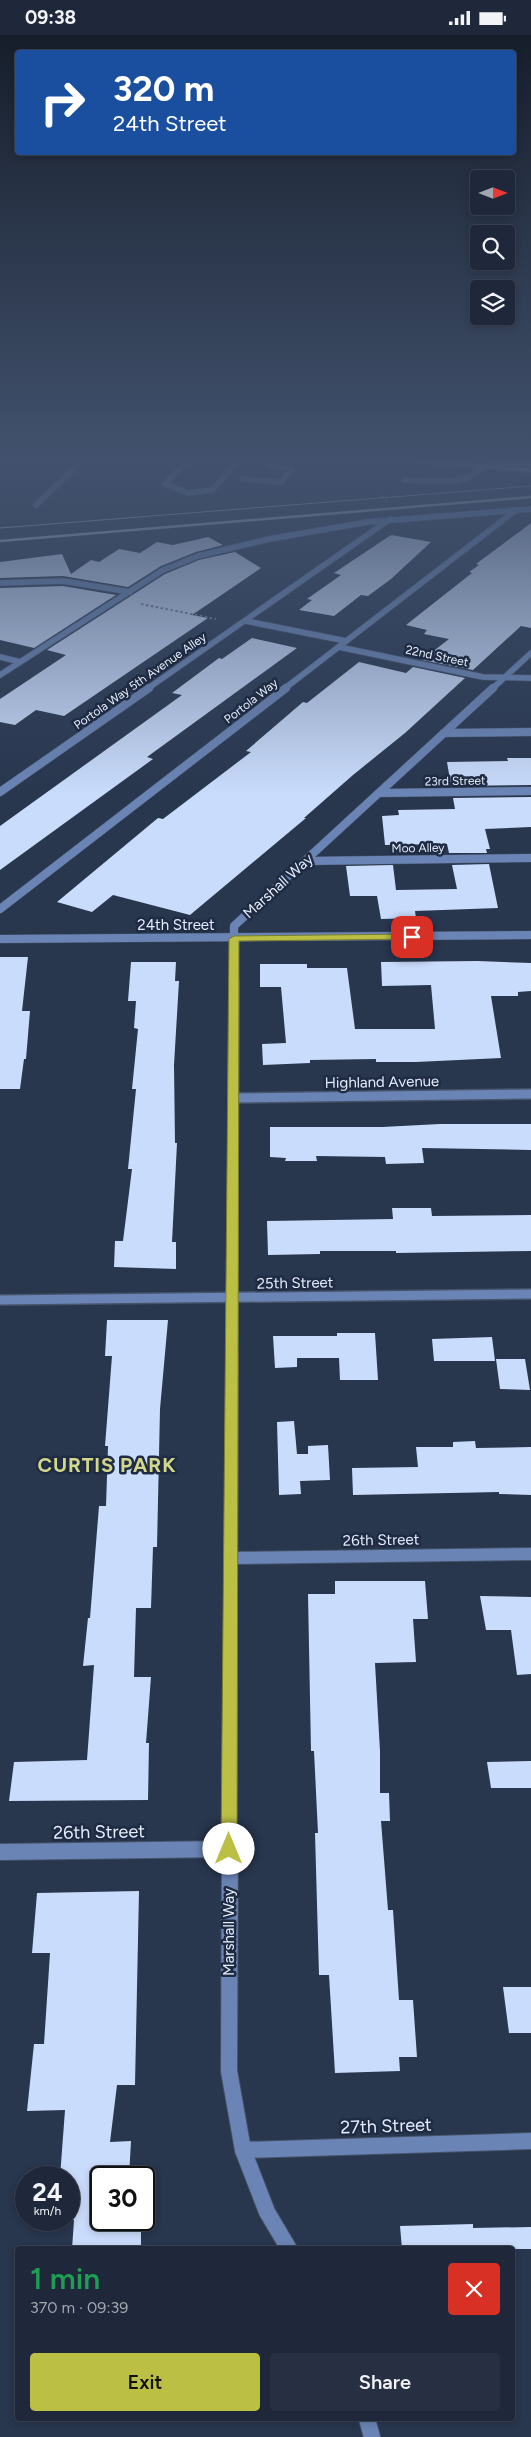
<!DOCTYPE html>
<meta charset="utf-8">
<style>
body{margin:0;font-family:Figtree,sans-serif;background:#263042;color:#f1f3f6;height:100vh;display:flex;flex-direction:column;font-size:19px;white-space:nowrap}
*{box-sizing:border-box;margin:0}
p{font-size:16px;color:#a1a6af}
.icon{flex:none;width:28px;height:28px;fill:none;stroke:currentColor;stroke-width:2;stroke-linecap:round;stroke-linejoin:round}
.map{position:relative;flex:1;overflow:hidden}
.drawer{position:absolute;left:15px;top:2211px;width:500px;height:175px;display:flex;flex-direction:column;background:#1e283a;border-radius:5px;box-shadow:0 2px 8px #0003,0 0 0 1px #3c4454}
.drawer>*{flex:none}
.top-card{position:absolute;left:15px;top:15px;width:501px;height:105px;border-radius:5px;box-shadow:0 2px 8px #0003,0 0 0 1px #3c4454;background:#1a4fa0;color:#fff;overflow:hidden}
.needle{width:32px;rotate:90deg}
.controls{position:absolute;left:470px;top:135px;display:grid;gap:10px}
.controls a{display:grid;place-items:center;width:45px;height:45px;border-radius:5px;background:#1e283a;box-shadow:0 2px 8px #0003,0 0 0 1px #3c4454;font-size:25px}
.speed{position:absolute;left:15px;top:2131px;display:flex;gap:10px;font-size:25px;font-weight:700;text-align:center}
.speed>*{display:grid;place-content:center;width:65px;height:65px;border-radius:50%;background:#1e283a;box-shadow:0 2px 8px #0003,0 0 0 1px #3c4454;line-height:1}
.speed small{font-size:12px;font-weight:400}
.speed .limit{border:2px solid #111;border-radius:8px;background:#fff;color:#111}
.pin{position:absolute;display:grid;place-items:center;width:42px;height:42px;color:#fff;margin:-21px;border-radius:10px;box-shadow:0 2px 8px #0006}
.me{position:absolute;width:55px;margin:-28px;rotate:0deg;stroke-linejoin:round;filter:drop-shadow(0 0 4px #0008)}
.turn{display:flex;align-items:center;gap:18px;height:105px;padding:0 15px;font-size:22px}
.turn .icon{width:65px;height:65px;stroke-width:2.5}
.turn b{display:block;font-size:35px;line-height:42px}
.round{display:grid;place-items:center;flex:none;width:52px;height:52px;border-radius:5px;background:#263042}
.summary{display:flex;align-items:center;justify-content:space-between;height:85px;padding:0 15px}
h1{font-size:30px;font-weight:600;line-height:38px;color:#1e9e55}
.primary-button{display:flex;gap:10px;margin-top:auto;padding:10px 15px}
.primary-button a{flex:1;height:58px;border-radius:5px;background:#bbc044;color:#111;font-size:20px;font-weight:600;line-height:58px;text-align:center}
.primary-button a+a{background:#263042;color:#f1f3f6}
.status{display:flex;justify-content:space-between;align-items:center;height:35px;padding:0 25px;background:#1e283a;direction:ltr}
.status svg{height:14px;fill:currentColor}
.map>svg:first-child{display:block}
.building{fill:#cadcfb}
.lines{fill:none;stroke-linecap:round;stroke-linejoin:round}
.lane-far1-casing{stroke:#46536a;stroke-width:7}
.lane-casing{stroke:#46536a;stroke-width:9}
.street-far4-casing{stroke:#46536a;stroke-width:7}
.street-far3-casing{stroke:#46536a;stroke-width:9}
.street-far2-casing{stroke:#46536a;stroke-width:12}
.street-far1-casing{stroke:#46536a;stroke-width:14}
.street-casing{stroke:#46536a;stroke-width:18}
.secondary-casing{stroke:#46536a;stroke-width:7}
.primary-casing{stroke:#46536a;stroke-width:3}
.path{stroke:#737f93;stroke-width:2;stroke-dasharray:2.5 2.5;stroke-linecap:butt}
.lane-far1{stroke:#6a85b5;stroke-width:5.5}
.lane{stroke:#6a85b5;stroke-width:8}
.street-far4{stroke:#6a85b5;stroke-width:5.5}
.street-far3{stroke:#6a85b5;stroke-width:8}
.street-far2{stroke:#6a85b5;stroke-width:9}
.street-far1{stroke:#6a85b5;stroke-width:12}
.street{stroke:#6a85b5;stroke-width:16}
.secondary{stroke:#86b1fd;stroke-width:5.5}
.primary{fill:#bed5fc;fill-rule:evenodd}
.tram{stroke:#b1bcce;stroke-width:1}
.rail{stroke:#b1bcce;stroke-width:2.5}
.route{fill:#bbc044;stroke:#7a7d2c}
.labels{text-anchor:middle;stroke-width:5;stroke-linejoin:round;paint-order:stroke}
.far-street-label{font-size:12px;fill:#e4edfd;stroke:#1e2b43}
.street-label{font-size:15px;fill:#e4edfd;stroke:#1e2b43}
.near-street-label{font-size:18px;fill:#e4edfd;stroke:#1e2b43}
.district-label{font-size:20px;font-weight:bold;letter-spacing:1px;fill:#d2d789;stroke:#1e2b43}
</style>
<div class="status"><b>09:38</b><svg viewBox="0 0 49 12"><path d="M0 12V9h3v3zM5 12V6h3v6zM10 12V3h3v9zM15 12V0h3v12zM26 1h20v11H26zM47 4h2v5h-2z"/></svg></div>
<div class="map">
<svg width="531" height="2402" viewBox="0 0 531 2402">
<rect width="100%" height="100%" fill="#28364e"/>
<g class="building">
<path d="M531 488V593L521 591 473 635 422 625 449 604 424 599 427 595 406 590 472 538 469 537 479 530 476 529Z"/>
<path d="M391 500 431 507 391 544 368 561 361 560 334 581 299 575 312 565 307 564 341 540 334 538Z"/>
<path d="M208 502 223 510 196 517 161 531 128 552 63 541 0 543V527L62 519 71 539 91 525 99 527 119 514 140 518 157 507 173 510Z"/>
<path d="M235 517 261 533 192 580 208 583 64 681 36 675 15 690 0 687V664L66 620 47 615 165 539 199 525Z"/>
<path d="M63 551 116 560 34 613 0 605V553Z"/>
<path d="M252 603 297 613 147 722 153 724 0 835V791L182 660 172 658 219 623 222 624Z"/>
<path d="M359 627 406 638 413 632 465 643 405 698 353 740 304 783H306L190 880 113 860 92 877 57 867 158 783 163 784 251 717 246 716 303 667 307 668Z"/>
<path d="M507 723H531V750L451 751 447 727 508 726Z"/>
<path d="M531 762V792L485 794 490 814H486L487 818H449L447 809 385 810 382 781 399 780 398 775 455 774 453 763Z"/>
<path d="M489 829 498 873 415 876 416 883 381 884 377 861H350L346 831 393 830 396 855 457 854 452 830Z"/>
<path d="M0 922H28L22 976H30L26 1024H24L20 1054H0Z"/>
<path d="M478 926 531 928V956L518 957V961H491L501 1023 416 1027H376V1024L310 1025V1028L263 1030 262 1009 286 1008 281 952H260V929H307V933H347L355 994H435L431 950 382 951 381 927Z"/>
<path d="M131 927H176L175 946H179L174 1030 175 1108H177L172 1207H176V1234L114 1232 115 1206H123L132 1134H128L136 1054H132L138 994 134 993 136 966H128Z"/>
<path d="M440 1089H531V1115L422 1113 424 1128 386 1129 385 1122 316 1121 317 1126H285L286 1123 270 1122V1092H382Z"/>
<path d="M392 1173H431L432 1181 531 1180V1216L396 1218V1216H320V1219L268 1220 267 1186 393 1184Z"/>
<path d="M107 1285H168L160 1374 157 1512H153L151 1573H136L134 1642H151L146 1708H149L148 1765 9 1766 14 1727 87 1725 94 1630 83 1631 88 1583H90L99 1471H106L108 1411H105L112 1321H105Z"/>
<path d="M337 1298H375L378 1345H340L339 1323H297V1332L275 1333 273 1301H337Z"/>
<path d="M492 1302 495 1326H434L432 1304Z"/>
<path d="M496 1324H525L530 1355 500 1354Z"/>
<path d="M294 1386 297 1419H308V1411L328 1410 330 1445 300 1446 301 1459 279 1460 277 1387Z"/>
<path d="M475 1406 476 1413 531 1412V1460L499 1459V1457L353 1460 352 1433 418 1432 416 1412H453V1407Z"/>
<path d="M335 1546H425L428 1584H413L416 1627 375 1628 380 1716V1758H389L390 1786H381L388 1875H393L399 1965H413L417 2022H399L400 2036 335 2038 329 1940H319L315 1798H318L314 1716H311L308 1559H335Z"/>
<path d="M480 1561 531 1562V1639L517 1640 511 1595H486Z"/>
<path d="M531 1726V1753H491L487 1727Z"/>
<path d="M139 1856 135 2050H117L110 2107 131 2106 129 2142H101V2185H141V2214H72L74 2185H69V2142H60L65 2075 27 2076 34 2009H44L50 1918H32L37 1858Z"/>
<path d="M503 1952H531V1998H509Z"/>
<path d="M473 2189V2193L531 2192V2214H402L400 2191Z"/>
</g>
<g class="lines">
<g class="lane-far1-casing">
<g id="lane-far1">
<path d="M190 423 165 449 188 458 212 455 241 423"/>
<path d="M329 426 331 423"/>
<path d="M504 430 523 425"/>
<path d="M243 444 282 447 292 433 269 431 274 423"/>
<path d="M404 445C427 445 469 453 483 431"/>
<path d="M36 470 85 423"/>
<path d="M246 586 346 606"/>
<path d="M147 654 390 484"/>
</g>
</g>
<g class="lane-casing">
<g id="lane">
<path d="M444 698 531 697"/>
<path d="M0 757 149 653"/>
<path d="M305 826 531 823"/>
</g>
</g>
<g class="street-far4-casing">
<g id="street-far4">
<path d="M0 548 63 546 130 557"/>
<path d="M339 612 483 642 531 643"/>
<path d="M0 622 20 627"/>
<path d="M0 640 163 535 198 521 269 504 368 487 531 474"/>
<path d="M284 654 516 475"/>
<path d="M492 654 531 618"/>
</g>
</g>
<g class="street-far3-casing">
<g id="street-far3">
<path d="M379 758 531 756"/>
<path d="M0 874 286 653"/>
<path d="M0 904 531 900"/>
<path d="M234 948V891L493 653"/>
</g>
</g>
<g class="street-far2-casing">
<g id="street-far2">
<path d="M234 1063 531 1059"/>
<path d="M0 1265 531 1259"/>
<path d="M232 1321 234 946"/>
</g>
</g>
<g class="street-far1-casing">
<g id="street-far1">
<path d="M231 1523 531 1519"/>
<path d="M230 1797 232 1320"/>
</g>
</g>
<g class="street-casing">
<g id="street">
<path d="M230 1796 229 2036 243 2115 267 2177 289 2214"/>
<path d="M0 1817 229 1814"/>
<path d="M243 2115 531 2106"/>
<path d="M367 2384 372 2402"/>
</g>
</g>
<g class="secondary-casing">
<path id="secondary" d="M483 431 531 429"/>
</g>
<g class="primary-casing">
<path id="primary" d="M378 423H402L531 433V437L381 425Z"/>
</g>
<g class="path">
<path d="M382 461 388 468"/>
<path d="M141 569 216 584"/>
</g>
<use href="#lane-far1" class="lane-far1"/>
<use href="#lane" class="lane"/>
<use href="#street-far4" class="street-far4"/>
<use href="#street-far3" class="street-far3"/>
<use href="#street-far2" class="street-far2"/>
<use href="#street-far1" class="street-far1"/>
<use href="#street" class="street"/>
<use href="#secondary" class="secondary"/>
<use href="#primary" class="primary"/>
<path class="tram" d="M0 493 531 451"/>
<path class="rail" d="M0 506 531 462"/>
</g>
<linearGradient id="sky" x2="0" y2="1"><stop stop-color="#161e2b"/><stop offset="0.56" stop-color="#42526e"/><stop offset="1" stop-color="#42526e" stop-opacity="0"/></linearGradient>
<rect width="531" height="759" fill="url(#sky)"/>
<path class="route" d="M412 899 416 900V904L239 906 237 1814 234 1818 229 1820 223 1818 221 1814 229 904 234 901Z"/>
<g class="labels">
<g class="far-street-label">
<text transform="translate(437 621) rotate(12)" y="4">22nd Street</text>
<text transform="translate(140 646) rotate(-35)" y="4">Portola Way 5th Avenue Alley</text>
<text transform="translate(251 666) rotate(-38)" y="4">Portola Way</text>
<text transform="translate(455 746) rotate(-1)" y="4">23rd Street</text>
<text transform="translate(418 813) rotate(-1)" y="4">Moo Alley</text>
</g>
<g class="street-label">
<text transform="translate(278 851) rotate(-42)" y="5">Marshall Way</text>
<text x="176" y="895">24th Street</text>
<text transform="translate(382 1047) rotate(-1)" y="5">Highland Avenue</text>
<text transform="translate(295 1248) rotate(-1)" y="5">25th Street</text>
<text transform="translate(381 1505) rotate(-1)" y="5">26th Street</text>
<text transform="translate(229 1897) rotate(-90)" y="5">Marshall Way</text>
</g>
<g class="near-street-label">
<text transform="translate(99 1797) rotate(-1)" y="6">26th Street</text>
<text transform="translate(386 2091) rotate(-2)" y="6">27th Street</text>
</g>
<g class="district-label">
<text x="107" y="1437">CURTIS PARK</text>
</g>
</g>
</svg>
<div class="controls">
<a><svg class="needle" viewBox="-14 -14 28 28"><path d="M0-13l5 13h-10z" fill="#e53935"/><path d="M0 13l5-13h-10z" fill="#a1a6af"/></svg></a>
<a><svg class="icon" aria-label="search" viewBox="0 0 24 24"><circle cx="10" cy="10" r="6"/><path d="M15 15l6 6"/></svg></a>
<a><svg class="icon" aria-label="layers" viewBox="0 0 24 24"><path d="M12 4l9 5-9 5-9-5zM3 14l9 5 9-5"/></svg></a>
</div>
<div class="speed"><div>24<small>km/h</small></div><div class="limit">30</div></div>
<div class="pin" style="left:412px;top:902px;background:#d93025"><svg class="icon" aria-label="arrive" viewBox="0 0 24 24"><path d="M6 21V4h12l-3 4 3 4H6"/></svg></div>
<svg class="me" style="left:229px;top:1814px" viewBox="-20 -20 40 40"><circle r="19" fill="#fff"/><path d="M0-13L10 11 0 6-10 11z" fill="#bbc044"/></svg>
<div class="top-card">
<div class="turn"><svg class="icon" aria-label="right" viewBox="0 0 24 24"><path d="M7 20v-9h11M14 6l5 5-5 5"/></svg><div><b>320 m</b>24th Street</div></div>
</div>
<section class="drawer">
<div class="summary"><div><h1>1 min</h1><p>370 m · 09:39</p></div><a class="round" style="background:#d93025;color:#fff"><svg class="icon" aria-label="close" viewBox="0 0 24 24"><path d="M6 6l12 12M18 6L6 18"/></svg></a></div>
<div class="primary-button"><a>Exit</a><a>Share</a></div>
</section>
</div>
